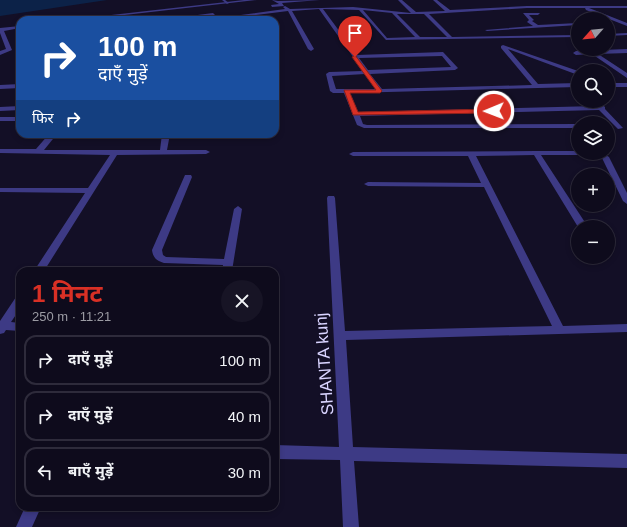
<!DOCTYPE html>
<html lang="hi">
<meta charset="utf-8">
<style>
body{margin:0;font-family:Helvetica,"Noto Sans Devanagari",sans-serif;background:#171425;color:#f1f3f6;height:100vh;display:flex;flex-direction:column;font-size:15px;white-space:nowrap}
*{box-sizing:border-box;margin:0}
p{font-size:13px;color:#9b9ba3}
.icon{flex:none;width:22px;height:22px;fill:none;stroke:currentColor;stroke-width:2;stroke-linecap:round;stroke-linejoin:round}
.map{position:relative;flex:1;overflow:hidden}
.drawer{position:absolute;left:16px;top:267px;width:263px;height:244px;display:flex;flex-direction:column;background:#0e0b1c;border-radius:12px;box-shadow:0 2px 6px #0003,0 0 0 1px #2e2b3b}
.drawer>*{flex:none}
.top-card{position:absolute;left:16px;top:16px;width:263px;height:122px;border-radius:12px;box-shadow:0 2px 6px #0003,0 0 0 1px #2e2b3b;background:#1a4fa0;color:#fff;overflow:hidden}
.needle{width:26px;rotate:243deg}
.controls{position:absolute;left:571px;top:12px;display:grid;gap:8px}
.controls a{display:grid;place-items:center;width:44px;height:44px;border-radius:50%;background:#0e0b1c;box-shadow:0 2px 6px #0003,0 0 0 1px #2e2b3b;font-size:20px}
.pin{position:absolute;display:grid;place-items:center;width:34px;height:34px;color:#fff;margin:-41px -17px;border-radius:50% 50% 50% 0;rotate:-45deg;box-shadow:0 0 4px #0007}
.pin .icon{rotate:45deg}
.me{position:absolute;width:44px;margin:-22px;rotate:269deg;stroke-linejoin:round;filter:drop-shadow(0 0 3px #0008)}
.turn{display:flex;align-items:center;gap:14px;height:84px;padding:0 16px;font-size:18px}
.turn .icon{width:52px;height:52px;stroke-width:2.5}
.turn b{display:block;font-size:28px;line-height:34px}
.then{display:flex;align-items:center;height:38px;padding:0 16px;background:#0003;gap:8px;font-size:15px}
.round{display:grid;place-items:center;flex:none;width:42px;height:42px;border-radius:21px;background:#171425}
.headline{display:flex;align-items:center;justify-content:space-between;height:68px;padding:0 16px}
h1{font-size:24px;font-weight:700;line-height:30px;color:#d93025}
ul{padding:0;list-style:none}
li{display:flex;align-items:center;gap:12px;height:50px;margin:0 8px 6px;padding:0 8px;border:2px solid #2e2b3b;border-radius:12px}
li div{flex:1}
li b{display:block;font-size:15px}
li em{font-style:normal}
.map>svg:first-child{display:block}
.water{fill:#0c2248}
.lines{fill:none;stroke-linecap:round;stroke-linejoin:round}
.lane{fill:#3d3a85;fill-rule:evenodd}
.street{fill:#3d3a85;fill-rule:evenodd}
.route{fill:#d93025;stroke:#8d1f18}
.labels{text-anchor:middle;stroke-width:3;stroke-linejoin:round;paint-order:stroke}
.near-street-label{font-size:17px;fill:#d9d4ff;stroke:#130f26}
</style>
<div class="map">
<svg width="627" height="527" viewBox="0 0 627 527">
<rect width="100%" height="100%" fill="#130f26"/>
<path class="water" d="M0 0H107L0 16Z"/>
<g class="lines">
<path class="lane" d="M222 0H225L229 3 227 4Z"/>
<g class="street">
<path d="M244 0H257L81 20H67Z"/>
<path d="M272 0 278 1 320 0 282 3 284 6 272 7 271 5 279 4Z"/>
<path d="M398 0H402L416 12 445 11 433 0H437L450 10 527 6H627V8H589L627 23V26L586 10 585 8H527L429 14 452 37 578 35V37L386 40 359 10 323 9 357 55 443 52 458 68 455 70 370 74 382 89 532 85 501 48V46L503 45 578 71V75L508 49 538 84 578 83V87L350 93 358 112 596 106 591 101H598L605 107V109L623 128 618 129 599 110 360 116 363 124 367 125 578 124V128H364L357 125 344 93H333L330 91 326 74 329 72 363 71 319 9 292 11 314 49 311 51 308 49 288 11 216 20H203L285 9 283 7 285 6 290 9 353 7 411 13ZM363 10 392 13 415 37 387 38ZM397 14H424L447 37H420ZM442 56 451 67 368 70 359 58ZM365 74 376 89H336L332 76Z"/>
<path d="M213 13 215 15 172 20H159Z"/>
<path d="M523 13H540L538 15H529L534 20 532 21 538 25 578 23V25L487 31 485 30 533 26 527 22 529 20Z"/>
<path d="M20 26V28L4 31 12 50 0 55V51L6 49 0 33V28Z"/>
<path d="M627 33V35L608 36V34Z"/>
<path d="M627 49V53L598 54 627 73V78L592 54 576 55 573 53 576 51Z"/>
<rect x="608" y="83" width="19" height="4"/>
<path d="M20 84V88L0 89V85Z"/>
<path d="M20 106V110L0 111V107Z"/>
<rect x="0" y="117" width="20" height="4"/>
<path d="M49 134H57L44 150H160L162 134H170L167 150H206L210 152 206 154 117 155 44 271H34L85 193 0 192V188H88L110 155 0 153V149H36Z"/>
<path d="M536 151H578V153H582L578 155H541L588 227H578L534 155 476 156 563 326 627 324V332L346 340 353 447 627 454V468L354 461 359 527H343L340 460 275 459V445L339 447 327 198 328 196H334L335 198 345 331 552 326 484 187 368 186 364 184 368 182 481 183 468 156H353L349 154 353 152Z"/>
<path d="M592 153H602L609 157 627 193V204L623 201 602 158Z"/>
<path d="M185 175H191L192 177 162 250 163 255 166 257 224 259 234 209 238 206 242 209 232 271H222L223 265 164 263C157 261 153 258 152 250Z"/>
<path d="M20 296V309L11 322 20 323V331L6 330 4 333 0 334V321L16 297Z"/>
<path d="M25 507H41L32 527H16Z"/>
</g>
</g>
<path class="route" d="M355 55 382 91 380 93H350L358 112 494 109 497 111 494 113 353 115 344 90H376L352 57Z"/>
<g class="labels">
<g class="near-street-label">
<text transform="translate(324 364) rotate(-94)" y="6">SHANTA kunj</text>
</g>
</g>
</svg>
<div class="controls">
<a><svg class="needle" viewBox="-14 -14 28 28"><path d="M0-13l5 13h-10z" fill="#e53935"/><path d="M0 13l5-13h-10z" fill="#9b9ba3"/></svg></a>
<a><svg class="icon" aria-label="search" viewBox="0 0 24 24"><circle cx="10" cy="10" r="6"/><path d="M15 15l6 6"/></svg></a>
<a><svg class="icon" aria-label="layers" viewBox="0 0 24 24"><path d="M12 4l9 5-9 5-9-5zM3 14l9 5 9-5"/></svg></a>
<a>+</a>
<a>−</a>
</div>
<div class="pin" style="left:355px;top:57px;background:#d93025"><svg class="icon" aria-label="arrive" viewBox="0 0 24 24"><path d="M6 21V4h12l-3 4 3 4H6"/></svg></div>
<svg class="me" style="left:494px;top:111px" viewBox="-20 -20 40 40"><circle r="17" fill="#d93025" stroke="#fff" stroke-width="3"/><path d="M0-11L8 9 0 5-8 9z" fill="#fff"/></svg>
<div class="top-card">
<div class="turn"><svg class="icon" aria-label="right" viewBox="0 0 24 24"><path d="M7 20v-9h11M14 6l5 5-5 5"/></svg><div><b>100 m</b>दाएँ मुड़ें</div></div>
<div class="then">फिर<svg class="icon" aria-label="right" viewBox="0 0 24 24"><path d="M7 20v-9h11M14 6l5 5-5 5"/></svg></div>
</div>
<section class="drawer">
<div class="headline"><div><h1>1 मिनट</h1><p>250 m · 11:21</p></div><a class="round"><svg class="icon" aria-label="close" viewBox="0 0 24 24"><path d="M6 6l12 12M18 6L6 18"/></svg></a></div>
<ul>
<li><svg class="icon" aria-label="right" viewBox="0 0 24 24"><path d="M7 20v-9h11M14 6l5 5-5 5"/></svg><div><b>दाएँ मुड़ें</b></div><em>100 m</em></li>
<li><svg class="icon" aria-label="right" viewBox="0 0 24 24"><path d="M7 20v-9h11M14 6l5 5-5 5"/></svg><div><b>दाएँ मुड़ें</b></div><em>40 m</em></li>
<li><svg class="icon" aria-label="left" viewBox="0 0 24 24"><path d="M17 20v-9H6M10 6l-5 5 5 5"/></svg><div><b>बाएँ मुड़ें</b></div><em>30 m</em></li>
</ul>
</section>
</div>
